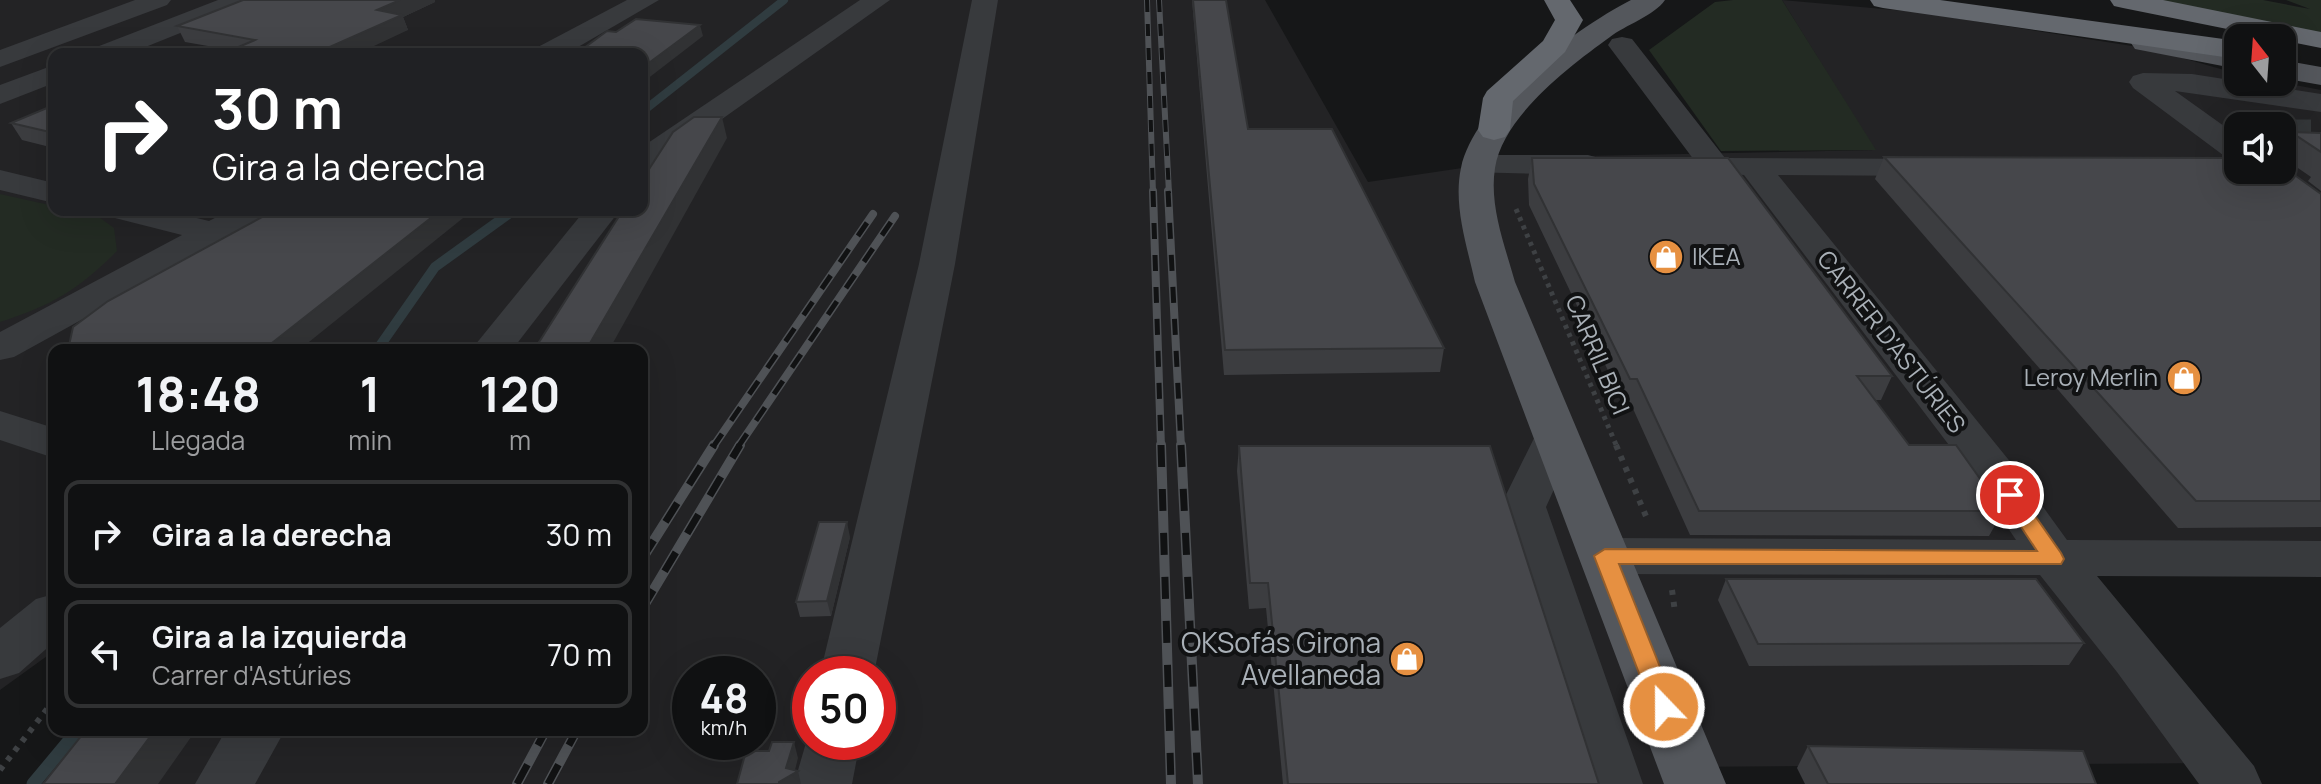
<!DOCTYPE html>
<html lang="es">
<meta charset="utf-8">
<style>
body{margin:0;font-family:Manrope,sans-serif;background:#191a1b;color:#f1f3f6;height:100vh;display:flex;flex-direction:column;font-size:30px;white-space:nowrap}
*{box-sizing:border-box;margin:0}
p{font-size:26px;color:#9c9d9f}
.icon{flex:none;width:44px;height:44px;fill:none;stroke:currentColor;stroke-width:2;stroke-linecap:round;stroke-linejoin:round}
.map{position:relative;flex:1;overflow:hidden}
.side{position:absolute;left:48px;top:344px;width:600px;height:392px;display:flex;flex-direction:column;background:#101112;border-radius:16px;box-shadow:0 8px 32px #0002,0 0 0 2px #303132}
.side>*{flex:none}
.guide{position:absolute;left:48px;top:48px;width:600px;height:168px;border-radius:16px;box-shadow:0 8px 32px #0002,0 0 0 2px #303132;background:#202124;color:#fff;overflow:hidden}
.needle{width:52px;rotate:343deg}
.tools{position:absolute;left:2224px;top:24px;display:grid;gap:16px}
.tools a{display:grid;place-items:center;width:72px;height:72px;border-radius:16px;background:#101112;box-shadow:0 8px 32px #0002,0 0 0 2px #303132;font-size:40px}
.speed{position:absolute;left:672px;top:656px;display:flex;gap:16px;font-size:40px;font-weight:700;text-align:center}
.speed>*{display:grid;place-content:center;width:104px;height:104px;border-radius:50%;background:#101112;box-shadow:0 8px 32px #0002,0 0 0 2px #303132;line-height:1}
.speed small{font-size:20px;font-weight:400}
.speed .limit{border:12px solid #d22;background:#fff;color:#111}
.pin{position:absolute;display:grid;place-items:center;width:68px;height:68px;color:#fff;margin:-34px;border:4px solid #fff;border-radius:50%;box-shadow:0 2px 8px #0007}
.me{position:absolute;width:88px;margin:-44px;rotate:338deg;stroke-linejoin:round;filter:drop-shadow(0 0 6px #0008)}
.turn{display:flex;align-items:center;gap:28px;height:168px;padding:0 32px;font-size:36px}
.turn .icon{width:104px;height:104px;stroke-width:2.5}
.turn b{display:block;font-size:56px;line-height:68px}
.eta{display:flex;justify-content:space-evenly;align-items:center;height:136px;text-align:center}
.eta b{font-size:48px;font-weight:700;line-height:56px}
ul{padding:0;list-style:none}
li{display:flex;align-items:center;gap:24px;height:108px;margin:0 16px 12px;padding:0 16px;border:4px solid #303132;border-radius:16px}
li div{flex:1}
li b{display:block;font-size:30px}
li em{font-style:normal}
.map>svg:first-child{display:block}
.built{fill:#232325;fill-rule:evenodd}
.green{fill:#232b23}
.lines{fill:none;stroke-linecap:round;stroke-linejoin:round}
.stream-far2{stroke:#303c40;stroke-width:8}
.stream-far1{stroke:#303c40;stroke-width:10}
.stream{stroke:#303c40;stroke-width:13}
.minor-tunnel{stroke:#333638;stroke-width:29;stroke-dasharray:29 15;stroke-linecap:butt}
.path-far1{stroke:#3e4144;stroke-width:5;stroke-dasharray:4 5;stroke-linecap:butt}
.path{stroke:#3e4144;stroke-width:6;stroke-dasharray:5 7;stroke-linecap:butt}
.minor{fill:#383a3d;fill-rule:evenodd}
.major{fill:#54575c;fill-rule:evenodd}
.highway{fill:#64686e;fill-rule:evenodd}
.rail-far2-casing{stroke:#4f5256;stroke-width:6}
.rail-far1-casing{stroke:#4f5256;stroke-width:8}
.rail-casing{stroke:#4f5256;stroke-width:10}
.rail-far2{stroke:#111213;stroke-width:4;stroke-dasharray:12;stroke-linecap:butt}
.rail-far1{stroke:#111213;stroke-width:5;stroke-dasharray:16;stroke-linecap:butt}
.rail{stroke:#111213;stroke-width:7;stroke-dasharray:22;stroke-linecap:butt}
.wall{fill:#3c3d40}
.shaded-wall{fill:#313234}
.building{fill:#46474b;stroke:#313234;stroke-width:2}
.route{fill:#e69041;stroke:#965e2a;stroke-width:2}
.labels{text-anchor:middle;stroke-width:8;stroke-linejoin:round;paint-order:stroke}
.poi-label{font-size:24px;fill:#a9b0b7;stroke:#111213;text-anchor:start}
.street-label{font-size:24px;fill:#a9b0b7;stroke:#111213}
.near-poi-label{font-size:28px;fill:#a9b0b7;stroke:#111213;text-anchor:end}
</style>
<div class="map">
<svg width="2321" height="784" viewBox="0 0 2321 784">
<rect width="100%" height="100%" fill="#161718"/>
<path class="built" d="M0 0H1265L1368 182 1536 157 1875 150 1782 0 1917 12 2151 49 2238 74V82H2279L2321 90V559L2063 557 2220 763 1670 767 1676 784H65L105 730H642V350H54V651L0 690ZM54 54H642V210H54ZM2238 126H2282V170H2238ZM690 674H758V742H690ZM810 674H878V742H810Z"/>
<g class="green">
<path d="M1733 0H1782L1876 150 1721 151 1649 50 1715 2Z"/>
<path d="M2154 0H2263L2310 9 2286 0H2321V34Z"/>
<path d="M0 194 54 206V210L96 215 114 228 117 251C78 290 53 305 0 322Z"/>
</g>
<g class="lines">
<path class="stream-far2" d="M642 112 784 0"/>
<path class="stream-far1" d="M377 350 435 267 514 210"/>
<path class="stream" d="M33 784 78 730"/>
<path class="minor-tunnel" d="M2282 134H2321"/>
<path class="path-far1" d="M1516 209 1617 447"/>
<g class="path">
<path d="M1616 445 1648 521"/>
<path d="M1672 590 1675 612"/>
<path d="M0 770 54 700"/>
</g>
<g class="minor">
<path d="M135 0H171L167 5 0 67V50Z"/>
<path d="M218 0H254L250 5 128 54H90L94 48Z"/>
<path d="M627 0H659L566 54H532L536 48Z"/>
<path d="M860 0H890L653 168 642 171V147Z"/>
<path d="M972 0H998L955 264 874 674H820L919 264Z"/>
<path d="M1622 37 1632 39 1725 158 1947 159 1952 166 1947 173 1936 176 1778 175 2012 464 2067 540 2321 541V577L2097 576 2254 766 2262 784H2199L2117 672 2040 575 1605 574 1588 568 1580 556 1588 544 1605 538 2016 540 1980 486 1744 175 1703 172 1608 45 1612 39Z"/>
<path d="M54 65V83L0 104V85Z"/>
<path d="M2143 73 2192 74 2321 94V112L2175 91 2238 136V161L2227 158 2133 88 2129 82 2133 76Z"/>
<path d="M1478 155H1588L1599 158 1604 165 1599 172 1588 175 1467 172 1462 165 1467 158Z"/>
<path d="M0 170 54 183V203L0 190Z"/>
<path d="M106 210H164L209 221 230 210H273L268 217 14 357 0 360V332L182 235 111 217Z"/>
<path d="M585 210H620L512 350H471Z"/>
<path d="M0 411 54 428V458L0 440Z"/>
<path d="M1556 422 1572 426 1578 436 1546 507 1643 784H1585L1500 507 1540 426Z"/>
<path d="M54 594V642L19 673 0 679V628L36 599Z"/>
<path d="M810 729V742H860L852 784H794Z"/>
<path d="M226 730H285L255 784H195Z"/>
</g>
<g class="major">
<path d="M1631 0H1665C1654 16 1625 25 1610 37 1570 66 1503 116 1495 168 1489 206 1505 246 1515 282L1726 784H1664L1475 282C1467 246 1453 205 1461 168 1474 104 1576 28 1631 0Z"/>
<path d="M2145 35 2238 51V69L2135 49 2131 43 2135 37Z"/>
<path d="M2282 60 2321 67V85L2282 78Z"/>
</g>
<g class="highway">
<path d="M1544 0H1570L1583 20 1565 52 1513 101 1510 130 1505 137 1494 140 1483 137 1478 130 1483 98 1487 91 1543 41 1555 20Z"/>
<path d="M1870 0H1940L2238 41V59L1883 8 1874 6Z"/>
<path d="M2110 0H2163L2321 32V48L2123 8 2114 6Z"/>
</g>
<g class="rail-far2-casing">
<g id="rail-far2">
<path d="M1147 0 1153 193"/>
<path d="M1159 0 1169 193"/>
</g>
</g>
<g class="rail-far1-casing">
<g id="rail-far1">
<path d="M1153 191 1161 447"/>
<path d="M1168 191 1181 447"/>
<path d="M713 447 873 214"/>
<path d="M738 447 895 216"/>
</g>
</g>
<g class="rail-casing">
<g id="rail">
<path d="M1161 445 1171 784"/>
<path d="M1181 445 1198 784"/>
<path d="M642 559 714 445"/>
<path d="M642 609 740 445"/>
<path d="M517 784 546 730"/>
<path d="M548 784 577 730"/>
</g>
</g>
<use href="#rail-far2" class="rail-far2"/>
<use href="#rail-far1" class="rail-far1"/>
<use href="#rail" class="rail"/>
</g>
<g class="wall">
<path d="M1192 0H1226L1248 129 1444 348 1440 372 1224 375Z"/>
<path d="M435 2 403 17 408 30 231 50 185 42 177 26Z"/>
<path d="M54 105V148L22 140 11 123Z"/>
<path d="M2291 132 2321 133V191L2308 181 2311 177 2282 157V147Z"/>
<path d="M1884 157 2321 194V527L2178 528 1875 179Z"/>
<path d="M1532 158 1892 376 1881 400H1875L1909 445 2003 511 1989 536 1690 535 1630 402H1623L1529 205 1528 179Z"/>
<path d="M1239 446 1599 784H1283L1266 608 1249 609 1237 471Z"/>
<path d="M850 537 831 616 800 617 796 602Z"/>
<path d="M1726 579 2084 643 2069 665 1749 666 1718 600Z"/>
<path d="M1808 746 2096 784H1805L1797 768Z"/>
</g>
<g class="shaded-wall">
<path d="M400 0H435V2L403 17 408 30 357 54H314L377 10Z"/>
<path d="M700 25 703 36 642 83V68Z"/>
<path d="M722 117 727 138 609 350H586Z"/>
<path d="M441 210H473L299 350H263Z"/>
<path d="M847 522 850 537 831 616 827 601Z"/>
<path d="M155 730H196L158 784H115Z"/>
<path d="M794 742 798 758 794 774 798 771 801 784H779L786 768Z"/>
</g>
<g class="building">
<path d="M243 0H400L377 10 402 15 314 54H222L255 40 177 26Z"/>
<path d="M1193 0H1226L1248 129H1332L1444 348 1225 350Z"/>
<path d="M636 19 700 25 642 68V54H576L607 31 616 32Z"/>
<path d="M54 105V133L11 123Z"/>
<path d="M694 117H722L586 350H534L623 210H642V180L673 132Z"/>
<path d="M2291 132 2321 133V152Z"/>
<path d="M1884 157 2238 158V170H2282V166L2321 194V501H2196Z"/>
<path d="M1532 158H1728L1892 376H1857L1909 445H1956L2003 511H1699L1637 379H1630L1534 184Z"/>
<path d="M275 210H441L263 350H68L73 327 108 301Z"/>
<path d="M1239 446H1490L1599 784H1288L1268 583H1250Z"/>
<path d="M819 522H847L827 601 796 602Z"/>
<path d="M1726 579H2036L2084 643 1758 644Z"/>
<path d="M86 730H155L115 784H43Z"/>
<path d="M772 742H794L786 768 798 771 779 782V784H737L746 751H769Z"/>
<path d="M1808 746 2083 751 2096 784H1828Z"/>
</g>
<path class="route" d="M2010 488 2017 490 2061 553 2064 559 2061 564H1619L1676 707 1673 714 1664 717 1656 714 1652 707 1594 556 1605 549 2037 551 2000 495Z"/>
<defs>
<g id="shop-disc" transform="scale(1.8)"><circle r="9.5" fill="#e69041" stroke="#111213"/><path d="M-5-2.5h2.3a2.7 3.5 0 0 1 5.4 0H5L5.5 6h-11ZM-1.5-2.5h3a1.5 2.3 0 0 0-3 0Z" fill="#fff"/></g>
</defs>
<g fill-rule="evenodd">
<use href="#shop-disc" x="1666" y="257"/>
<use href="#shop-disc" x="2184" y="378"/>
<use href="#shop-disc" x="1407" y="659"/>
</g>
<g class="labels">
<g class="poi-label">
<text x="1692" y="265">IKEA</text>
<text x="2158" y="386" text-anchor="end">Leroy Merlin</text>
</g>
<g class="street-label">
<text transform="translate(1891 342) rotate(52)" y="8">CARRER D'ASTÚRIES</text>
<text transform="translate(1597 355) rotate(67)" y="8">CARRIL BICI</text>
</g>
<g class="near-poi-label">
<text x="1381" y="653">OKSofás Girona<tspan x="1381" dy="32">Avellaneda</tspan></text>
</g>
</g>
</svg>
<div class="tools">
<a><svg class="needle" viewBox="-14 -14 28 28"><path d="M0-13l5 13h-10z" fill="#e53935"/><path d="M0 13l5-13h-10z" fill="#9c9d9f"/></svg></a>
<a><svg class="icon" aria-label="sound" viewBox="0 0 24 24"><path d="M4 9h4l5-4v14l-5-4H4zM17 9q2 3 0 6"/></svg></a>
</div>
<div class="speed"><div>48<small>km/h</small></div><div class="limit">50</div></div>
<div class="pin" style="left:2010px;top:495px;background:#d93025"><svg class="icon" aria-label="arrive" viewBox="0 0 24 24"><path d="M6 21V4h12l-3 4 3 4H6"/></svg></div>
<svg class="me" style="left:1664px;top:707px" viewBox="-20 -20 40 40"><circle r="17" fill="#e69041" stroke="#fff" stroke-width="3"/><path d="M0-11L8 9 0 5-8 9z" fill="#fff"/></svg>
<div class="guide">
<div class="turn"><svg class="icon" aria-label="right" viewBox="0 0 24 24"><path d="M7 20v-9h11M14 6l5 5-5 5"/></svg><div><b>30 m</b>Gira a la derecha</div></div>
</div>
<section class="side">
<div class="eta">
<div><b>18:48</b><p>Llegada</p></div>
<div><b>1</b><p>min</p></div>
<div><b>120</b><p>m</p></div>
</div>
<ul>
<li><svg class="icon" aria-label="right" viewBox="0 0 24 24"><path d="M7 20v-9h11M14 6l5 5-5 5"/></svg><div><b>Gira a la derecha</b></div><em>30 m</em></li>
<li><svg class="icon" aria-label="left" viewBox="0 0 24 24"><path d="M17 20v-9H6M10 6l-5 5 5 5"/></svg><div><b>Gira a la izquierda</b><p>Carrer d'Astúries</p></div><em>70 m</em></li>
</ul>
</section>
</div>
